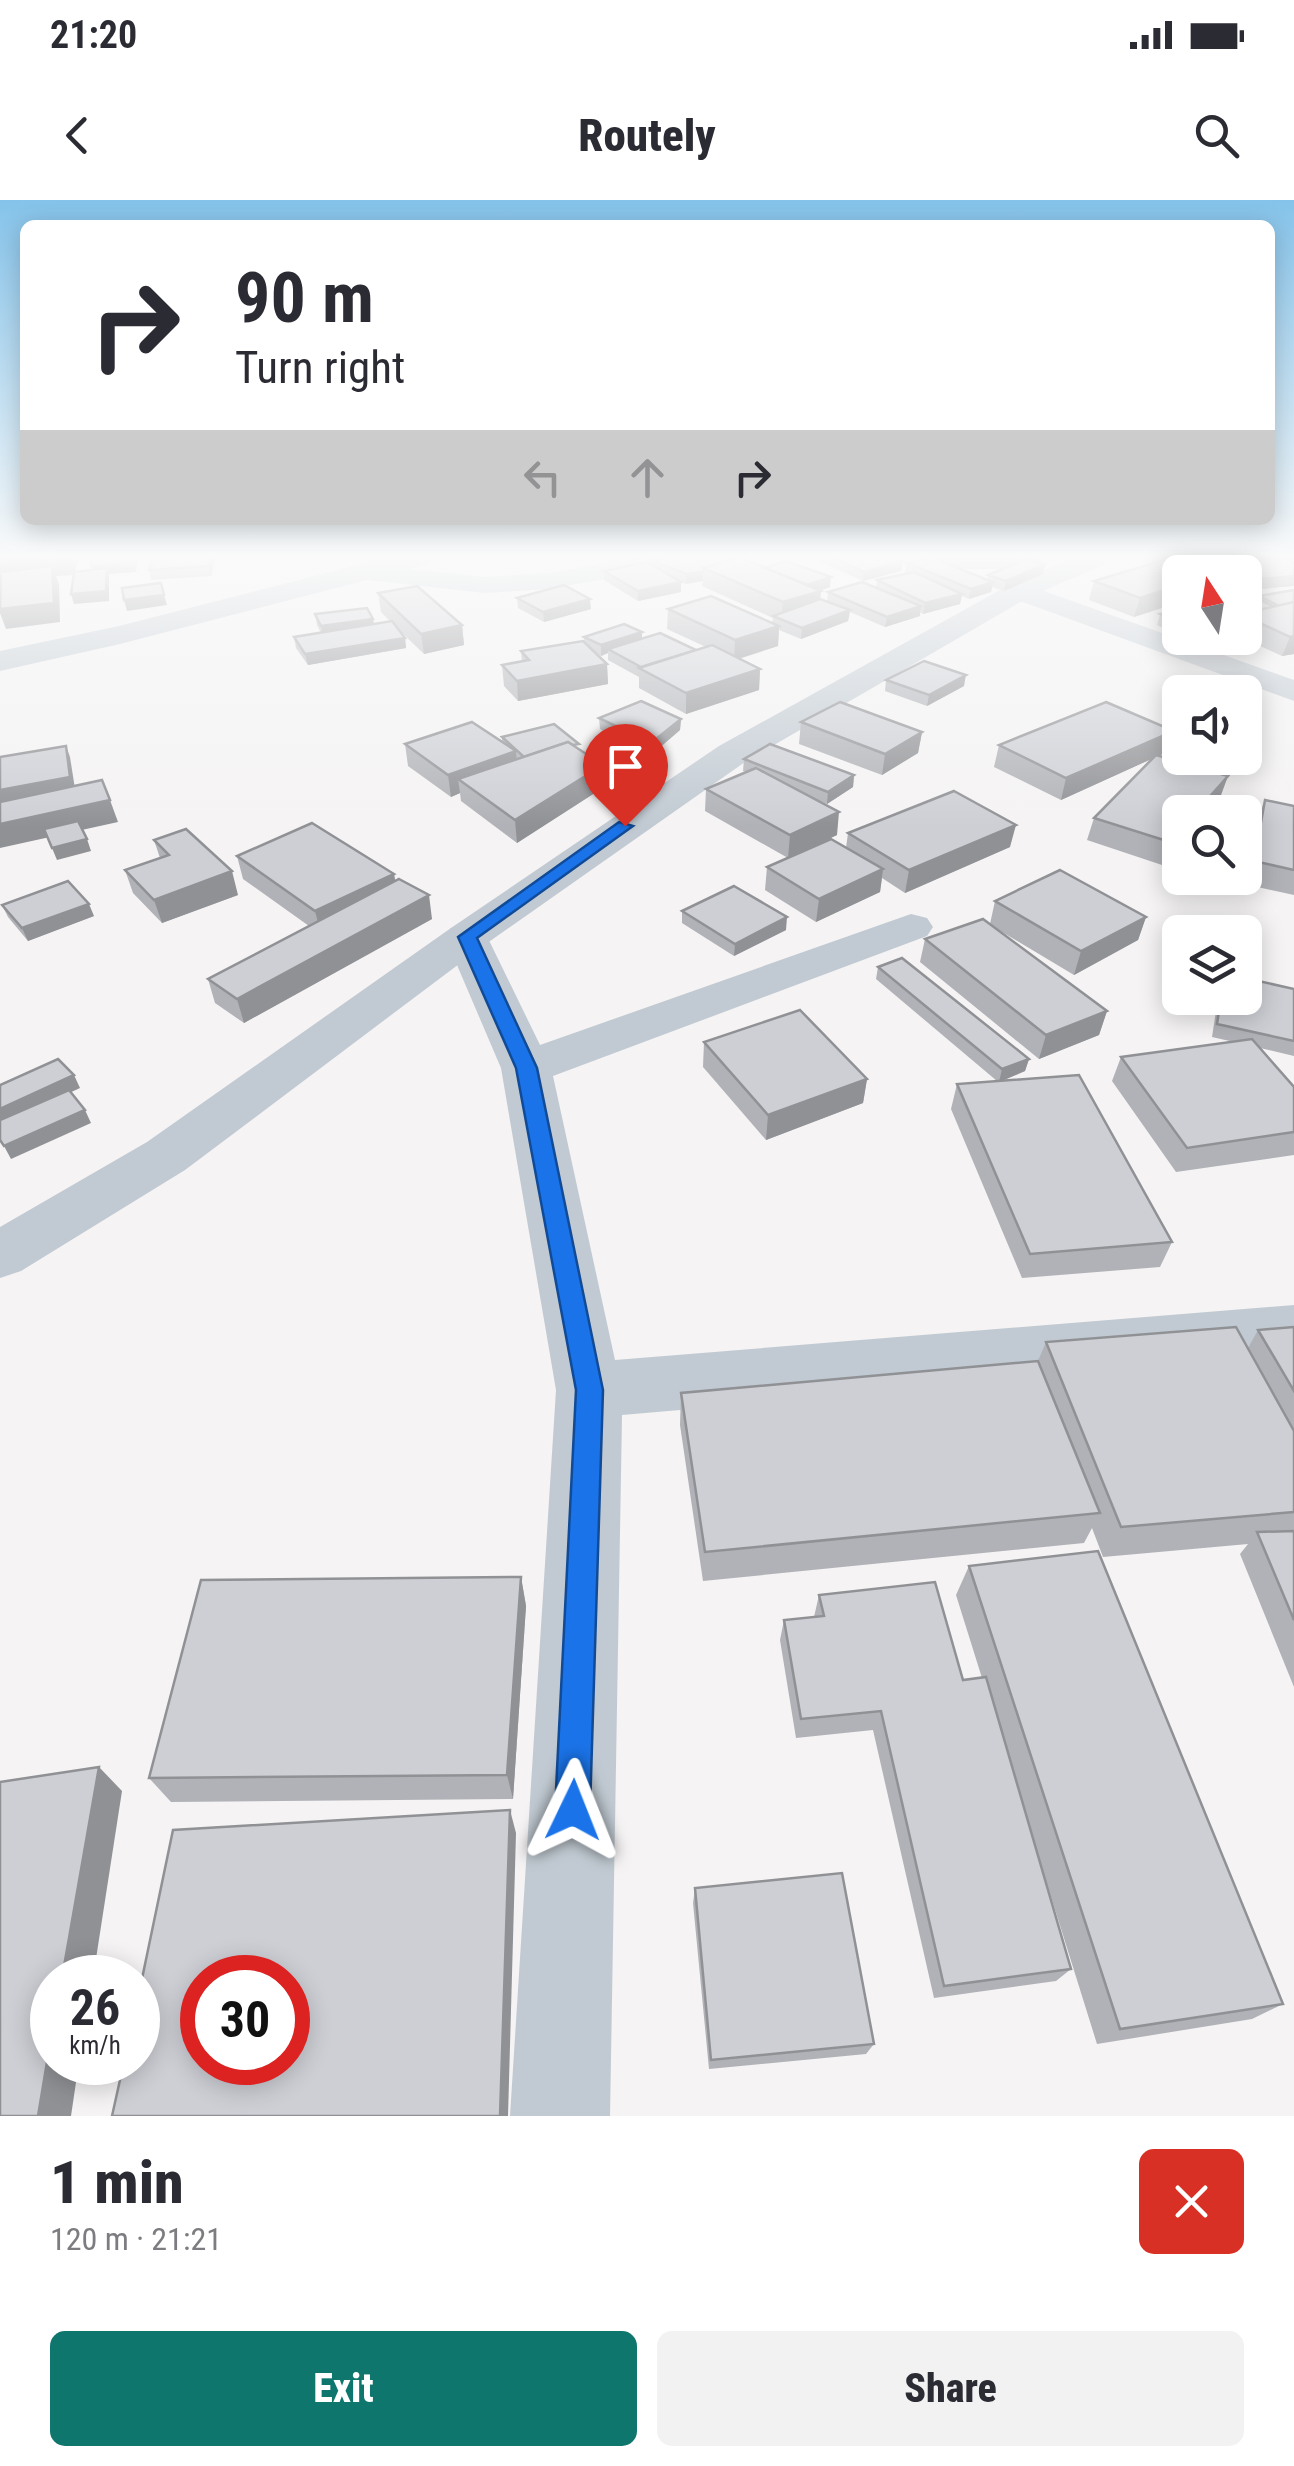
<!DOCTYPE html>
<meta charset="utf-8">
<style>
body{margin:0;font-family:"Roboto Condensed",sans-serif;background:#f2f2f3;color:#2b2b33;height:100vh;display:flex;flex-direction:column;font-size:38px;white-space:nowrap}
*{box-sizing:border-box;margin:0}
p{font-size:32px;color:#7c7c81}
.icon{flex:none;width:55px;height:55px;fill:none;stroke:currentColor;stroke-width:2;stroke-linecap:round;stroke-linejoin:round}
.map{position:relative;height:1916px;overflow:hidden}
.panel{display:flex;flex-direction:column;background:#fff;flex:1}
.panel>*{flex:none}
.guide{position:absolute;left:20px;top:20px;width:1255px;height:305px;border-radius:15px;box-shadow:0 5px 25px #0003;background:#fff;color:#2b2b33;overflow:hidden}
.needle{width:65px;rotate:348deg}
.fabs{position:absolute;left:1162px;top:355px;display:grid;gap:20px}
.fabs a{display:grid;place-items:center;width:100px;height:100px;border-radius:15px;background:#fff;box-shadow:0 5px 25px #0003;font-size:50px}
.speed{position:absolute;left:30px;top:1755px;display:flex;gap:20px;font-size:50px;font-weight:700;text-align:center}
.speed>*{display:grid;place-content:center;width:130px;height:130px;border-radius:50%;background:#fff;box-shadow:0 5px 25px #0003;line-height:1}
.speed small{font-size:25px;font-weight:400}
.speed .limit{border:15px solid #d22;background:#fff;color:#111}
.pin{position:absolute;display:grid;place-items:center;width:85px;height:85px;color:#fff;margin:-102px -42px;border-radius:50% 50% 50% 0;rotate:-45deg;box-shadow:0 0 10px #0007}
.pin .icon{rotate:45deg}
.me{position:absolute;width:110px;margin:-55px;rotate:2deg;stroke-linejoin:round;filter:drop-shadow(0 0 8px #0008)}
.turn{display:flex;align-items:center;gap:35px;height:210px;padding:0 50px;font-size:45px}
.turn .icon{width:130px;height:130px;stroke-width:2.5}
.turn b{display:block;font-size:70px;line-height:85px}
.lanes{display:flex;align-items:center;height:95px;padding:0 50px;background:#0003;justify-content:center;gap:50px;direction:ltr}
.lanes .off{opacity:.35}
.round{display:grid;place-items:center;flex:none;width:105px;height:105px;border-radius:15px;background:#f2f2f3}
.summary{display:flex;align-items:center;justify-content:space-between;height:170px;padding:0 50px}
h1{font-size:60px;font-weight:800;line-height:75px}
.cta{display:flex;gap:20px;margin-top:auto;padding:20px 50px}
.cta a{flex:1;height:115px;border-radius:15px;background:#0f766e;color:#fff;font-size:40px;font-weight:800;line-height:115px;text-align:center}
.cta a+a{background:#f2f2f3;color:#2b2b33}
.status{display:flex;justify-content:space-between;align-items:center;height:70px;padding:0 50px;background:#fff;direction:ltr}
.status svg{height:28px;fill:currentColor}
header{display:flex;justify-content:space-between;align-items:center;height:130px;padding:0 50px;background:#fff;font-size:45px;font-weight:800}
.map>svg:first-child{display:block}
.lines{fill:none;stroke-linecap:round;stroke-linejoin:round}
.minor{fill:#c1cad2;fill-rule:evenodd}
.tertiary{fill:#c1cad2;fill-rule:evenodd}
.wall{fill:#b0b2b7;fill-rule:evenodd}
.shaded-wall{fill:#909195}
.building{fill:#cdcfd5;stroke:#909195;stroke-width:2.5;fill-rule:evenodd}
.route{fill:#1a73e8;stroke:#114b97;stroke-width:2.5}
</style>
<div class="status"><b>21:20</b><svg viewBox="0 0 49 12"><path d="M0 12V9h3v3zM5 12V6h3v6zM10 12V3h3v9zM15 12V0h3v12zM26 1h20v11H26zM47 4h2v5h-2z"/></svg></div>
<header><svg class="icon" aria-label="back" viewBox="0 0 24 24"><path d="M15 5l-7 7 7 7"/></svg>Routely<svg class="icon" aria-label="search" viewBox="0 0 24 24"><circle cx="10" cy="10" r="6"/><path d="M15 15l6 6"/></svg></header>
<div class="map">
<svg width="1294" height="1916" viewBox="0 0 1294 1916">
<rect width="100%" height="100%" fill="#f5f3f3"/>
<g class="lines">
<g class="minor">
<path d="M386 358H432L429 364 410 369 485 377 548 373 631 358H693L680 366 548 389 485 393 367 380 120 444 0 471V451L119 426Z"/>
<path d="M1019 382 1294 480V501L1009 397 1005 391 1009 385Z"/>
<path d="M911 714 927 718 933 727 927 736 553 876 615 1160 1294 1105V1157L622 1215 610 1916H510L556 1190 501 868 445 737 451 728 467 724 483 728 540 845Z"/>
</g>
<path class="tertiary" d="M1072 358H1109L1106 364 1029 397 745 562 483 746 185 970 21 1071 0 1078V1027L147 942 451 728 719 546 1009 385Z"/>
</g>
<g class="wall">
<path d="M215 358 211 376 151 380 149 370Z"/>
<path d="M812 358H894L901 371 863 381Z"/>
<path d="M925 358H1041L1040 363 1045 364 1043 374 1004 391 992 387 991 392 969 399 962 396 960 404 923 414 920 412V416L885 427 850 412 848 421 801 439 779 430 778 446 739 459 760 469 759 490 686 514 639 488V477L608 460V453L601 456 596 453 607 464 608 484 518 501 504 486 502 465 522 462 521 451 584 442V437L642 432V439L696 450 706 447 667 429 668 409 772 423 773 418 702 386 703 381 686 384 681 382V392L638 401 604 380V371L652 365V360H730L765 368 830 387 821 390 820 399 827 402 828 392 876 387 877 380 905 373 907 363ZM959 369H1003L988 375 987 380Z"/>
<path d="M1170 358H1192L1226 370 1225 372H1180V402L1134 417 1089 400 1094 381Z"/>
<path d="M1228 358H1294V386L1260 389 1245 379V372H1234L1225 367Z"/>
<path d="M1294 390V454L1282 456 1243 438H1245V396L1258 399 1259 396Z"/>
<path d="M378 393 462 425 464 445 424 454 396 427 405 438 406 448 308 465 296 448 294 437 321 433 317 425 315 414 374 424 391 422 381 412Z"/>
<path d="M517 398 591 409 544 422 518 408Z"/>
<path d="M1180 410V436L1157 425 1160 414Z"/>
<path d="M886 480 964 486 927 506 885 491Z"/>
<path d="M599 518 681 519 680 530 651 555 600 529Z"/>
<path d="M801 522 922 532 918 553 882 575 799 544Z"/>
<path d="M502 537 579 549 604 587 517 643 461 601 460 593 451 597 408 566 405 544 502 542Z"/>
<path d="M999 545 1167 552 1159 556 1220 598 1208 612H1180V644L1162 665 1087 640 1094 618 1153 558 1061 600 994 567Z"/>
<path d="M744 559 854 575 853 587 827 604 812 598 837 635 789 657 846 648 848 633 1010 647 905 693 882 678 880 692 816 722 765 690 767 667 788 658 705 611 706 589 746 572 743 571Z"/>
<path d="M1265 600 1294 606V695L1244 684 1256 623Z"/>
<path d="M154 640 238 695 162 723 133 693 125 670 160 658Z"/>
<path d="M237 656 394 674 395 681 432 719 244 823 215 803 208 779 309 726 243 679Z"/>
<path d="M995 701 1146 717 1138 740 1074 775 997 729 1107 811 1099 835 1039 859 920 762 925 739 990 724Z"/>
<path d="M2 705 94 716 28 741 8 717Z"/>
<path d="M682 711 786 730 734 756 682 723Z"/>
<path d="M878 767 1029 859 1025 871 1002 881 1172 1042 1160 1067 1022 1078 951 909 957 884 997 881 876 779Z"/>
<path d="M1294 789V856L1260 848 1294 887V955L1176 972 1112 881 1121 857 1234 842 1212 837 1218 798H1245Z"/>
<path d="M704 842 867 879 863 903 766 940 703 867Z"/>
<path d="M1294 1127V1487L1240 1354 1248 1344 1103 1357 1092 1328 1084 1343 703 1381 680 1225 681 1193 1038 1161 1046 1142 1248 1148 1258 1130Z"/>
<path d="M969 1366 1283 1804 1252 1819 1097 1844 1038 1655 1071 1769 1056 1781 934 1798 873 1530 796 1538 780 1440 784 1420 814 1417 819 1395 963 1480 982 1478 956 1395Z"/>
<path d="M521 1377 526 1406 513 1599 171 1602 149 1578Z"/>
<path d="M695 1688 874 1844 866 1854 709 1869 693 1703Z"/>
</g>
<g class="shaded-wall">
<path d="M48 358H78L74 375 56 376 59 384 60 422 6 429 0 413V362Z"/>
<path d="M134 358H138L136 372 109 374V401L74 404 71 394 94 376 91 366Z"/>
<path d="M210 358 215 359 211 376 208 366Z"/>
<path d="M626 358H652L626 361Z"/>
<path d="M903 362 901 371 863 381 864 372Z"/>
<path d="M1045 364 1043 374 1004 391 1006 381Z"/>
<path d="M703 372V381L686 384V374Z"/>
<path d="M1294 376V386L1260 389 1263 379Z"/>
<path d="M831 377 830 387 817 392 821 391 819 410 781 421 783 402 799 388Z"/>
<path d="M681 382V392L638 401V391Z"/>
<path d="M993 382 991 392 969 399 971 389Z"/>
<path d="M1180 385V402L1134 417 1140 398Z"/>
<path d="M962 394 960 404 923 414 925 403Z"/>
<path d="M164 395 167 405 127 411 124 400Z"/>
<path d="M590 399 591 409 544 422 543 412Z"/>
<path d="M921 406 920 416 885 427 887 417Z"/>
<path d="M850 410 848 421 801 439 802 428Z"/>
<path d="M373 419 375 429 323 437 321 426Z"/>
<path d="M462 425 464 445 424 454 421 434Z"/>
<path d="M779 426 778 446 734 460 735 440Z"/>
<path d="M642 432V442L608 449V453L601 456V445Z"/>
<path d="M1294 436V454L1282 456 1290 437Z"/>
<path d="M405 438 406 448 308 465 305 454Z"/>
<path d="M607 464 608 484 518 501 517 481Z"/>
<path d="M760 469 759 490 686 514V493Z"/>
<path d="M966 475 964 486 927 506 929 495Z"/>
<path d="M681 519 680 530 651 555V543Z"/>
<path d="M1174 531 1167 552 1061 600 1066 578Z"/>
<path d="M922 532 918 553 882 575 885 554Z"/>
<path d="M66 546 70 557 75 589 0 602V590Z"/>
<path d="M516 551 518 573 458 579 460 593 451 597 448 575Z"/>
<path d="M603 565 604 587 517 643 515 620Z"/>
<path d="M854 575 853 587 827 604 828 592Z"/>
<path d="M1228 576 1220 598 1208 612H1196Z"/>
<path d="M110 600 118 622 0 648V624Z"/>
<path d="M839 612 837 635 788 658 790 635Z"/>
<path d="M1016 625 1010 647 905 693 909 670Z"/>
<path d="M1180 631V644L1162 665 1170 642Z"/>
<path d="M87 639 91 651 57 660 52 648Z"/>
<path d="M883 669 880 692 816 722 819 699Z"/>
<path d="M232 671 238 695 162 723 154 700Z"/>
<path d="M394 674 398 698 321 734 315 711Z"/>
<path d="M429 695 432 719 244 823 237 799Z"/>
<path d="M89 704 94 716 28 741 22 728Z"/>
<path d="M787 717 786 730 734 756 735 744Z"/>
<path d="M1146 717 1138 740 1074 775 1081 751Z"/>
<path d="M1107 811 1099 835 1039 859 1046 835Z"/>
<path d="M1029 859 1025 871 999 882 1002 869Z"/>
<path d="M74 875 80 888 0 925V909Z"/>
<path d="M867 879 863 903 766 940 768 915Z"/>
<path d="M85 910 91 923 11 959 4 946Z"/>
<path d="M521 1377 526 1406 513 1599 507 1575Z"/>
<path d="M99 1567 122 1591 93 1778H62Z"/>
<path d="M510 1610 516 1633 508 1916H500Z"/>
<path d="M52 1832V1862H79L71 1916H38Z"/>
</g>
<g class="building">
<path d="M0 358H48L0 362Z"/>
<path d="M92 358H134V362L91 366Z"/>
<path d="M153 358H210L208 366 149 370Z"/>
<path d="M663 358H728L730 360 703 368V372L686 374 652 360Z"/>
<path d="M735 358H742L821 391 783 402 703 368Z"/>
<path d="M833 358H894L903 362 864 372Z"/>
<path d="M925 358H933L993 382 971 389 907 363Z"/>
<path d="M937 358H1041L937 359Z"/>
<path d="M1170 358H1183L1223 372H1180V385L1140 398 1094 381Z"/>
<path d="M1192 358 1226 370 1222 371 1185 359Z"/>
<path d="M1230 358H1286L1294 363V376L1263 379Z"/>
<path d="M1026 359 1045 364 1006 381 988 375Z"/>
<path d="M786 361 831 377 808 385 765 368Z"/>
<path d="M647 362 681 382 638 391 604 371Z"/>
<path d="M52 366 54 403 0 409 1 372Z"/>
<path d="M107 368 106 391 71 394 74 372Z"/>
<path d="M914 372 962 394 925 403 877 380Z"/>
<path d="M862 382 921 406 887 417 828 392Z"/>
<path d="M161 383 164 395 124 400 122 388Z"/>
<path d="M564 385 590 399 543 412 517 398Z"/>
<path d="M417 386 462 425 421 434 378 393Z"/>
<path d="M1294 390V402L1279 406 1259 396Z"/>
<path d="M1251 395 1274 407 1245 413V396Z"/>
<path d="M711 396 779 426 735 440 668 409Z"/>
<path d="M820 399 850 410 802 428 773 416Z"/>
<path d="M1294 402V436L1290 437 1245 416V413Z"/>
<path d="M367 408 373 419 321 426 315 414Z"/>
<path d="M1180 410V424L1160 414Z"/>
<path d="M392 421 405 438 305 454 294 437Z"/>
<path d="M624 424 642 432 601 445 584 437Z"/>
<path d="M660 433 696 450 641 467 608 449Z"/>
<path d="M583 441 607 464 517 481 502 465 529 460 521 451Z"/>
<path d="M712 445 760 469 686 493 639 468Z"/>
<path d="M924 461 966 475 929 495 886 480Z"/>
<path d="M641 501 681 519 651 543 599 518Z"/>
<path d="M840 502 922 532 885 554 801 522Z"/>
<path d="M1106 502 1174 531 1066 578 999 545Z"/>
<path d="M472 522 516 551 448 575 405 544Z"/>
<path d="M554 524 579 544 573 545 568 542 524 557 502 537Z"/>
<path d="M568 542 603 565 515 620 458 579Z"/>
<path d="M770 544 854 575 828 592 744 559Z"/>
<path d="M66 546 70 577 0 590V557Z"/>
<path d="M1156 555 1228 576 1196 612H1180V631L1170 642 1094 618Z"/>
<path d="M756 568 839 612 790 635 706 589Z"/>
<path d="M102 580 110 600 0 624V602Z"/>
<path d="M954 591 1016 625 909 670 848 633Z"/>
<path d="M1265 600 1294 606V670L1254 661Z"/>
<path d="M78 621 87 639 52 648 44 629Z"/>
<path d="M312 623 394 674 315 711 237 656Z"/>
<path d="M186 629 232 671 154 700 125 670 169 655 154 640Z"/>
<path d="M831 639 883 669 819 699 767 667Z"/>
<path d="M1060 670 1146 717 1081 751 995 701Z"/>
<path d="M399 679 429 695 237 799 208 779Z"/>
<path d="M68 681 89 704 22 728 2 705Z"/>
<path d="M734 686 787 717 735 744 682 711Z"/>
<path d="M983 719 1107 811 1046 835 925 739Z"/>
<path d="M902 758 1029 859 1002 869 878 767Z"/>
<path d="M1245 778 1294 789V841L1217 824 1221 798H1245Z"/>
<path d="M800 810 867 879 768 915 704 842Z"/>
<path d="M1252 839 1294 887V932L1187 948 1121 857Z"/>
<path d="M58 859 74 875 0 909V885Z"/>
<path d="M1079 875 1172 1042 1030 1054 957 884Z"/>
<path d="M69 890 85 910 4 946 0 940V920Z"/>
<path d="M1236 1127 1294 1231V1312L1121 1327 1046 1142Z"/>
<path d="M1294 1127V1191L1258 1130Z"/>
<path d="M1038 1161 1100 1313 705 1352 681 1193Z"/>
<path d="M1294 1331V1420L1257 1332Z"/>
<path d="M1098 1351 1283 1804 1120 1829 969 1366Z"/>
<path d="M521 1377 507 1575 149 1578 201 1380Z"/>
<path d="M935 1382 963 1480 986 1477 1071 1769 944 1786 881 1511 801 1519 784 1420 824 1416 819 1395Z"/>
<path d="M99 1567 62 1778H52V1832L38 1916H0V1582Z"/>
<path d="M510 1610 500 1916H112L124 1862H138V1798L173 1630ZM202 1778H288V1862H202Z"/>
<path d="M842 1673 874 1844 711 1860 695 1688Z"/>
</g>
<linearGradient id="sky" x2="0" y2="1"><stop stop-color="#85c3ea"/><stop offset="0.57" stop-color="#fafafa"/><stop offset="1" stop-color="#fafafa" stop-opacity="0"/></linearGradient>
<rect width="1294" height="627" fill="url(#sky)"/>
<path class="route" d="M619 622 633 626 477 738 537 868 603 1190 590 1610 585 1622 573 1627 560 1622 555 1610 576 1190 516 868 458 737Z"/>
</svg>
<div class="fabs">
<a><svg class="needle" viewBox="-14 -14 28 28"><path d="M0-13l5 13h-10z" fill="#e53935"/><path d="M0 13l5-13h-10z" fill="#7c7c81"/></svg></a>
<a><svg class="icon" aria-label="sound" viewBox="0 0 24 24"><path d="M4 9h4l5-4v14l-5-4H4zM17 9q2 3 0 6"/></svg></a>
<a><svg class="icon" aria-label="search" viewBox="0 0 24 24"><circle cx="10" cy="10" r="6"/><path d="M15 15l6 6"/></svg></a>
<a><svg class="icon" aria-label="layers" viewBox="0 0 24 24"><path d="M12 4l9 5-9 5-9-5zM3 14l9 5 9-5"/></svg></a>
</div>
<div class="speed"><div>26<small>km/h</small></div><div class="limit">30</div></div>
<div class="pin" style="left:625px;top:626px;background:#d93025"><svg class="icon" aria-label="arrive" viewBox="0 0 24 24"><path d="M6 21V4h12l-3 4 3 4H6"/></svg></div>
<svg class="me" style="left:573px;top:1610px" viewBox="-20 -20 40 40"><path d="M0-17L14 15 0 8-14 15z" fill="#1a73e8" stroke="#fff" stroke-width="4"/></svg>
<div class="guide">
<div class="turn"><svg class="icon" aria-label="right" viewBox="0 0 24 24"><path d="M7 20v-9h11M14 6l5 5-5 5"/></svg><div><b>90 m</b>Turn right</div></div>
<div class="lanes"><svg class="icon off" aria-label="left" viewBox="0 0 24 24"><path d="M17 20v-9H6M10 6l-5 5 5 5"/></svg><svg class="icon off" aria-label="ahead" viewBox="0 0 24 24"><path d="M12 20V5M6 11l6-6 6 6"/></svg><svg class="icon" aria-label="right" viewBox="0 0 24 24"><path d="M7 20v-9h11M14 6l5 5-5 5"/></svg></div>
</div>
</div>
<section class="panel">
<div class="summary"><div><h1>1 min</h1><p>120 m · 21:21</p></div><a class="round" style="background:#d93025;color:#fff"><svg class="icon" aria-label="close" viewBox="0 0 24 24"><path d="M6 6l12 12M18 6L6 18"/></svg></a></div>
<div class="cta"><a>Exit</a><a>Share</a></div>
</section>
